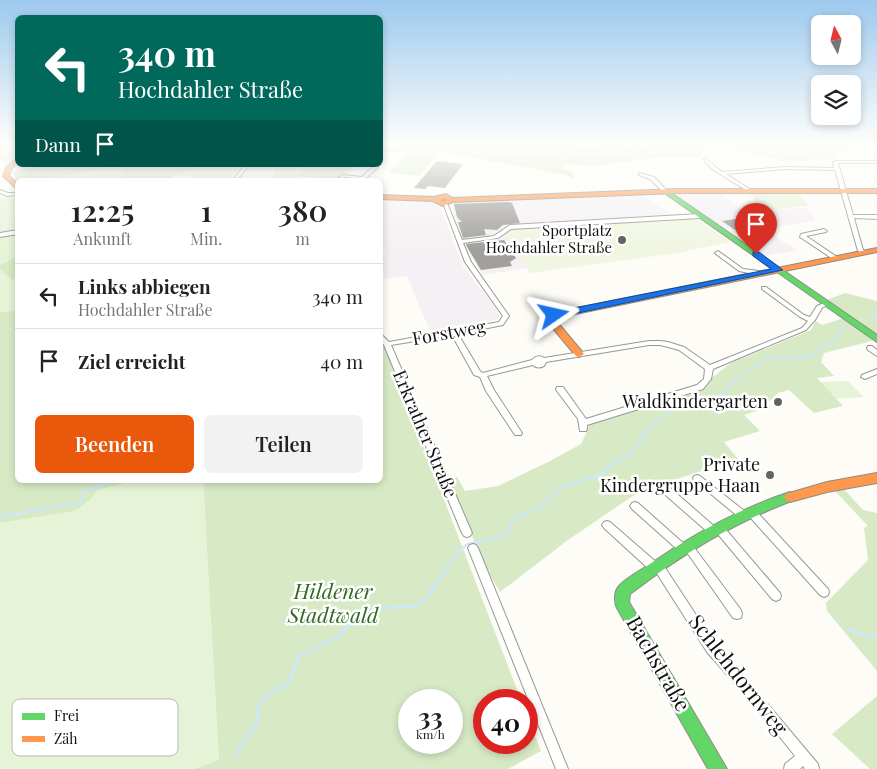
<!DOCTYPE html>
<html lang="de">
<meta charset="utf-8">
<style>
body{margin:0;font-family:"Playfair Display",serif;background:#f2f2f2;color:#222;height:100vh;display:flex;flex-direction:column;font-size:19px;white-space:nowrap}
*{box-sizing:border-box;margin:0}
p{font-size:16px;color:#767676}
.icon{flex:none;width:28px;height:28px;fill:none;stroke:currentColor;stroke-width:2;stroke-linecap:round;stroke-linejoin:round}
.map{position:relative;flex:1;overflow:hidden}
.details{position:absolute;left:15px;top:178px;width:368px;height:305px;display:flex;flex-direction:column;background:#fff;border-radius:8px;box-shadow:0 2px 8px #0003}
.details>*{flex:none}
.guide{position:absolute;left:15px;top:15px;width:368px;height:152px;border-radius:8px;box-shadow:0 2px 8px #0003;background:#00695c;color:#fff;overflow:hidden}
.needle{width:32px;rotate:353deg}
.tools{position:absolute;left:811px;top:15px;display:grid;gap:10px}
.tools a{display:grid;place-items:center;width:50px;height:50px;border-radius:8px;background:#fff;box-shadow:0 2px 8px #0003;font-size:25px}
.speed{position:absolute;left:398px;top:689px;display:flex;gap:10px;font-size:25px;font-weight:700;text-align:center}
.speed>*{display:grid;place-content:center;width:65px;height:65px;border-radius:50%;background:#fff;box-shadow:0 2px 8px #0003;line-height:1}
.speed small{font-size:12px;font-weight:400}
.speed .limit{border:8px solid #d22;background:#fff;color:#111}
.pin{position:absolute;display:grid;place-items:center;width:42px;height:42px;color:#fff;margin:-51px -21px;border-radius:50% 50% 50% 0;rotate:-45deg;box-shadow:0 0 5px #0007}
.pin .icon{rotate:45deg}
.me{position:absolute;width:55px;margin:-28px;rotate:79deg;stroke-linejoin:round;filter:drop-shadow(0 0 4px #0008)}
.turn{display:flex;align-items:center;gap:18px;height:105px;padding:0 20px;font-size:22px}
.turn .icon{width:65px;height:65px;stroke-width:2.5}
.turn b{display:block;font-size:35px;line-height:42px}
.then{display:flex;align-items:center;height:48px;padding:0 20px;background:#0003;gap:10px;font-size:19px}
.eta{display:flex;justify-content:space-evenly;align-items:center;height:85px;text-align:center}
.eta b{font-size:30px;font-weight:600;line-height:35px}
.primary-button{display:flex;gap:10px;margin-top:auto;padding:10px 20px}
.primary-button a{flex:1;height:58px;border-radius:8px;background:#ea580c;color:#fff;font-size:20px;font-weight:600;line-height:58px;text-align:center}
.primary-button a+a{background:#f2f2f2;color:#222}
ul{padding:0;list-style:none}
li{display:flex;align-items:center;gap:15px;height:65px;padding:0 20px;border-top:1px solid #e0e0e0}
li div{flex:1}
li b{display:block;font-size:19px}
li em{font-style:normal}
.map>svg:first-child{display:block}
.industrial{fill:#f5f0f3}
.green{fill:#e7f3d7}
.forest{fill:#d8eac5;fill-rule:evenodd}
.pitch{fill:#f0f6e1}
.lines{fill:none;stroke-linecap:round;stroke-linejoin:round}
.stream-far3{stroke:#cde8f7;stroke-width:1}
.stream-far2{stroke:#cde8f7;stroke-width:2}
.stream-far1{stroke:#cde8f7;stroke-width:2.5}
.stream{stroke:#cde8f7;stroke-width:3}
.building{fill:#a19f9c}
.street-casing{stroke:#979795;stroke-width:2}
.fast-casing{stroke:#8e8d8b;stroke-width:2}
.slow-casing{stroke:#8e8d8b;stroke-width:2}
.street{fill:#fffffe;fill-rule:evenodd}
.fast{fill:#63d668;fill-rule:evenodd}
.slow{fill:#ff974d;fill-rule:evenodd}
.route{fill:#1a73e8;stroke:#114b97}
.poi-dot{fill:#646362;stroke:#fff;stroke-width:2}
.labels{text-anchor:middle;stroke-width:5;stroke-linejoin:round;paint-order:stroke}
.far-poi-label{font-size:15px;fill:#111;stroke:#fff;text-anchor:end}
.street-label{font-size:18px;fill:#111;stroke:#fff}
.poi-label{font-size:18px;fill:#111;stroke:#fff;text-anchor:end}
.near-park-label{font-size:21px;font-style:italic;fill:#2f6b1f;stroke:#fff}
.near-street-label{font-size:21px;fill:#111;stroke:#fff}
.key{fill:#fff;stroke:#b8b8b8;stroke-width:1}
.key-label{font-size:14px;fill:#111}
</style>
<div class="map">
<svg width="877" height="769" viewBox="0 0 877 769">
<rect width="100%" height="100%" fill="#fdfcf7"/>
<g class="industrial">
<path d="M678 193H722L740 209 749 210 807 208 816 220 764 229 796 250 765 256 676 195Z"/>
<path d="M643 196 675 216 591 223 505 234 527 268 482 275 462 239 452 208 454 203 458 202Z"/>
<path d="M380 199 431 202 439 205 463 266 495 307 500 318 484 323 431 333 407 276 385 279 380 268V252L386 251 380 241Z"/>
</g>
<g class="green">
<path d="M60 165H245L234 180H194L192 176H172L166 180 122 177 113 180H18L17 183 14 178V173Z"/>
<path d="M248 165H308C303 179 284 180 271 180L275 170 244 171Z"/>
<path d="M749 193H798L809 206 763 210Z"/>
<path d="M0 197 17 198V230L0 233Z"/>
<path d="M17 232V418L0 422V235Z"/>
<path d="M848 381 864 397 835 399 820 382Z"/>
<path d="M140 480H203L219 761 195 769H0V523L74 511 90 500 97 490Z"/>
</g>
<g class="forest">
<path d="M0 143H17V156L5 163 0 160Z"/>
<path d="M402 143H573L584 148 607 143 877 144 840 152 834 159 783 161 724 147 707 148 700 158H652L594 166 564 164 563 169 572 172 576 180 564 174 439 152 419 176 388 172 409 153 380 152V146H398Z"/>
<path d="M50 165H199L189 171 169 177 167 180H113L125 175 117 166 39 180H18L12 172Z"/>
<path d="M308 165H357L337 180 298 176Z"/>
<path d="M17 257V276L12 280 0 269V265Z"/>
<path d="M845 293 877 301V332L872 341 824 353 821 362 834 376 817 378 843 406 814 413 789 390 778 393 760 410 744 415 760 431 724 442 738 459 640 491 568 540 500 592 481 559 450 479 457 477 465 491 498 486 550 461 581 444 589 427 586 419 709 380 731 363 811 330 816 321 822 325 850 316 827 300Z"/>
<path d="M17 311 18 480H140L97 490 90 500 75 511 0 523V312Z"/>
<path d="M380 344 386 348 521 700H484V742H526V713L541 751 508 769H195L219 760 203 480H380ZM409 700H451V742H409Z"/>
<path d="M844 489 863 510 877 513V671L827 611 826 603 868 560 864 528 868 526 835 491Z"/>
<path d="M877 696V769H870L832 734Z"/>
</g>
<path class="pitch" d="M696 218 730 242 677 253 530 273 505 234 509 230 516 228Z"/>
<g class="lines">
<g class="stream-far3">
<path d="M490 143 577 162H599L620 157 625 151 633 149 643 152 700 143"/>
<path d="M733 143 767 150 772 146 797 143"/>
<path d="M805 143 812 145 824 143"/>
<path d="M380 147 405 146 411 143"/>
<path d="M88 167 102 165"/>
<path d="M12 173 50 172 82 166"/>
</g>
<g class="stream-far2">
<path d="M872 317 877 318"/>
<path d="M747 373 767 357H809L818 351 817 348 835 341 844 325"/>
<path d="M648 431 669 411 695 407 725 392 736 380 743 377"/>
</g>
<g class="stream-far1">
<path d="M0 517 80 502 86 490 117 480"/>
<path d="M438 581 461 549 468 544 506 536 512 520 541 507 561 487 600 475 617 461 631 454 648 430"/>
</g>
<g class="stream">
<path d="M849 630 869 636 877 635"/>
<path d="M235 755 257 722V711L264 697 290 682 298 656 309 652 340 635 364 609 415 606 425 599 439 580"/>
</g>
</g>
<g class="building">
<path d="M439 161 463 164 445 188 428 186 425 189 414 188 436 162Z"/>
<path d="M508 202 512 203 520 223 503 225 497 230 484 229 486 235 463 238 458 222H462L457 217 454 204Z"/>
<path d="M742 218 757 228 738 232 722 221Z"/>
<path d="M504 240 516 258 510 262 512 266 481 270 467 247 466 244Z"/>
</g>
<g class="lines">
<g class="street-casing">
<g id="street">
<path d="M705 158 722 172 785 167 834 168 833 162 835 161H877V163H838L853 215H877V219L854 218 863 250 867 252 864 254 858 251 835 170 785 169 726 174 751 190V192H749L712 169 703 159Z"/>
<path d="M245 165H249L237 180H233Z"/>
<path d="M375 165H380L365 179 344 177 341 180H336L343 175 362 177Z"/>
<path d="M639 173 654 177 667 191 663 192 650 179 639 175Z"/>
<path d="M0 190 8 193H18V195L7 196 0 193Z"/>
<path d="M443 202 447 203 462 240 494 236 510 225 700 214 703 216 700 218 511 229 498 238 463 243 471 262 509 316 503 325 458 334 480 371 483 373 532 360C535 356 540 355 544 358L649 341H660L668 342 684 347 710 365 802 328 808 321 800 317 762 289V287H766L804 315 810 317 817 306 826 302 829 304 822 308 815 320 806 330 713 369 711 379 703 389 587 425V429L586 431H580L578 419 557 391 556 389 557 387H563L586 419 697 385 704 379 705 369 679 350 668 347 660 345H649L546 362 544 366C540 368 536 368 533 365L487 376 494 390 522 433 521 435H515L486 391 480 377 474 375 452 335 391 345 472 533 470 536 467 537 464 536 462 533 384 345 380 340V334L382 335 389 342 499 322 503 316 465 262 443 203Z"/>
<path d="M824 229 827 231 826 232 806 236 837 257V259H833L800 237 801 234Z"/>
<path d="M18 230V234L0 237V233Z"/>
<path d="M718 251 743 269 759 271 762 273 759 275 739 271 716 254 715 253Z"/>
<path d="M868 346H872L877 350V356L868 350 867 348Z"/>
<path d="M877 369V374L865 379 861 377 862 375Z"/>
<path d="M697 475 700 476 747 513 749 516 747 519 744 520 741 519 694 480 693 478 694 476Z"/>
<path d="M665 485 668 486 715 527 719 524 722 525 780 593 781 596 780 599 776 601 772 599 717 533 713 535 710 534 662 492 661 489 662 486Z"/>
<path d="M635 502 638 503 683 543 687 541 690 542 741 610 742 614 741 618 737 619 733 618 686 551 682 552 679 551 632 509 630 506 632 503Z"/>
<path d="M752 509 755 510 828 589 829 592 828 595 824 597 820 595 749 516 747 513 749 510Z"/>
<path d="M607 521 610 522 656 562 658 561 662 563 715 644 771 708 818 764 819 769H805L803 766 800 769H784L785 764 795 756 763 716 707 652 656 572 651 571 604 528 602 525 604 522Z"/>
<path d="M473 544 476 545 478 548 568 769H556L468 548 470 545Z"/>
</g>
</g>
<g class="fast-casing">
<g id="fast">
<path d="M663 190H667L877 335V342L663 192Z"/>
<path d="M790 492 794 494 796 497 794 500C731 524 683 554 630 594L629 602 727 769H708L617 608C614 602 614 591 619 586 626 578 638 572 647 566 692 535 738 509 790 492Z"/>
</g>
</g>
<g class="slow-casing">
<g id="slow">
<path d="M18 157V162L12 168 9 176 18 184V190L3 176 7 166Z"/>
<path d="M677 189H877V193H677L453 202 443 206 433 201 380 199V195L434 197 446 194 453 198ZM445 198 447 200 443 201 440 200Z"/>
<path d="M877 248V252L556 318 558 323 584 354 579 357 576 356 551 326 547 316 551 313Z"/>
<path d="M877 473V483L827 492 790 502 786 500 784 497 786 494 827 482Z"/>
</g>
</g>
<use href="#street" class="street"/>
<use href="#fast" class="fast"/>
<use href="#slow" class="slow"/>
</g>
<linearGradient id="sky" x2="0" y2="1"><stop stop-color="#9dc9ee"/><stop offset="0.57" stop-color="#fefefb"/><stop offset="1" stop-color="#fefefb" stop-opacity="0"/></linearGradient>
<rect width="877" height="251" fill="url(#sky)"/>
<path class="route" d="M753 252H759L783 270 554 318 549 315 554 312 771 269 753 256Z"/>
<g class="poi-dot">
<circle cx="622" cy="240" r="5"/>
<circle cx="778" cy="402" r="5"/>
<circle cx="770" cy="475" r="5"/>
</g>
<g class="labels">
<g class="far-poi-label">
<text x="612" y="236">Sportplatz<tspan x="612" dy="17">Hochdahler Straße</tspan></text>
</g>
<g class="street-label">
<text transform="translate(449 333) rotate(-10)" y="6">Forstweg</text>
<text transform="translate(425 434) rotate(67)" y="6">Erkrather Straße</text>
</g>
<g class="poi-label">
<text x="768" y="408">Waldkindergarten</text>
<text x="760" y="471">Private<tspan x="760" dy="21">Kindergruppe Haan</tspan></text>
</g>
<g class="near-park-label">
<text x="333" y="599">Hildener<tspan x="333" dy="24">Stadtwald</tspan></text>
</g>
<g class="near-street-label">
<text transform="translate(658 664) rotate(60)" y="7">Bachstraße</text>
<text transform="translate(738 675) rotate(52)" y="7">Schlehdornweg</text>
</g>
</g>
<rect x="12" y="699" width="166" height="57" rx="8" class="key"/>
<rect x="22" y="713" width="23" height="7" fill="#63d668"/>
<rect x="22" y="736" width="23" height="6" fill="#ff974d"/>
<g class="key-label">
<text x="54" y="721">Frei</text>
<text x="54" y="744">Zäh</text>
</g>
</svg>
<div class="tools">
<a><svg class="needle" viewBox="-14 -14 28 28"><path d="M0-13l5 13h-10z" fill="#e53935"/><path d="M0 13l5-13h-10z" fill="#767676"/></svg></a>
<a><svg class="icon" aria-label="layers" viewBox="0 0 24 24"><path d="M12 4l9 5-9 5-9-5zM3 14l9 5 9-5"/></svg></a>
</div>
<div class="speed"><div>33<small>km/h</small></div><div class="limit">40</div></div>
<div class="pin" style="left:756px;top:254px;background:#d93025"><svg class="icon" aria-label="arrive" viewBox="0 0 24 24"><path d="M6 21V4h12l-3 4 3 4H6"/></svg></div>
<svg class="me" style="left:554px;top:315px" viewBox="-20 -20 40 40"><path d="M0-17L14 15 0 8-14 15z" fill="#1a73e8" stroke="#fff" stroke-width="4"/></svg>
<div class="guide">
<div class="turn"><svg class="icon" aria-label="left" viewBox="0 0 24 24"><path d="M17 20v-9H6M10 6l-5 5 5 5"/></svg><div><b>340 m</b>Hochdahler Straße</div></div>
<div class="then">Dann<svg class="icon" aria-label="arrive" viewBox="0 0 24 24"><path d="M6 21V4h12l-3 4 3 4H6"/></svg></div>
</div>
<section class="details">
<div class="eta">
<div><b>12:25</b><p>Ankunft</p></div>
<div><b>1</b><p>Min.</p></div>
<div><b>380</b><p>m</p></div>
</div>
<ul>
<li><svg class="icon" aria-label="left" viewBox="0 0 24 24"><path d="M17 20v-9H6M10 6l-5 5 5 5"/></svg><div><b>Links abbiegen</b><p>Hochdahler Straße</p></div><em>340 m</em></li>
<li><svg class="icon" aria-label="arrive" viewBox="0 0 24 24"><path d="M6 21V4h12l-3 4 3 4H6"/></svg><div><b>Ziel erreicht</b></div><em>40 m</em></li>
</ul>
<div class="primary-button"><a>Beenden</a><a>Teilen</a></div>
</section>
</div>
